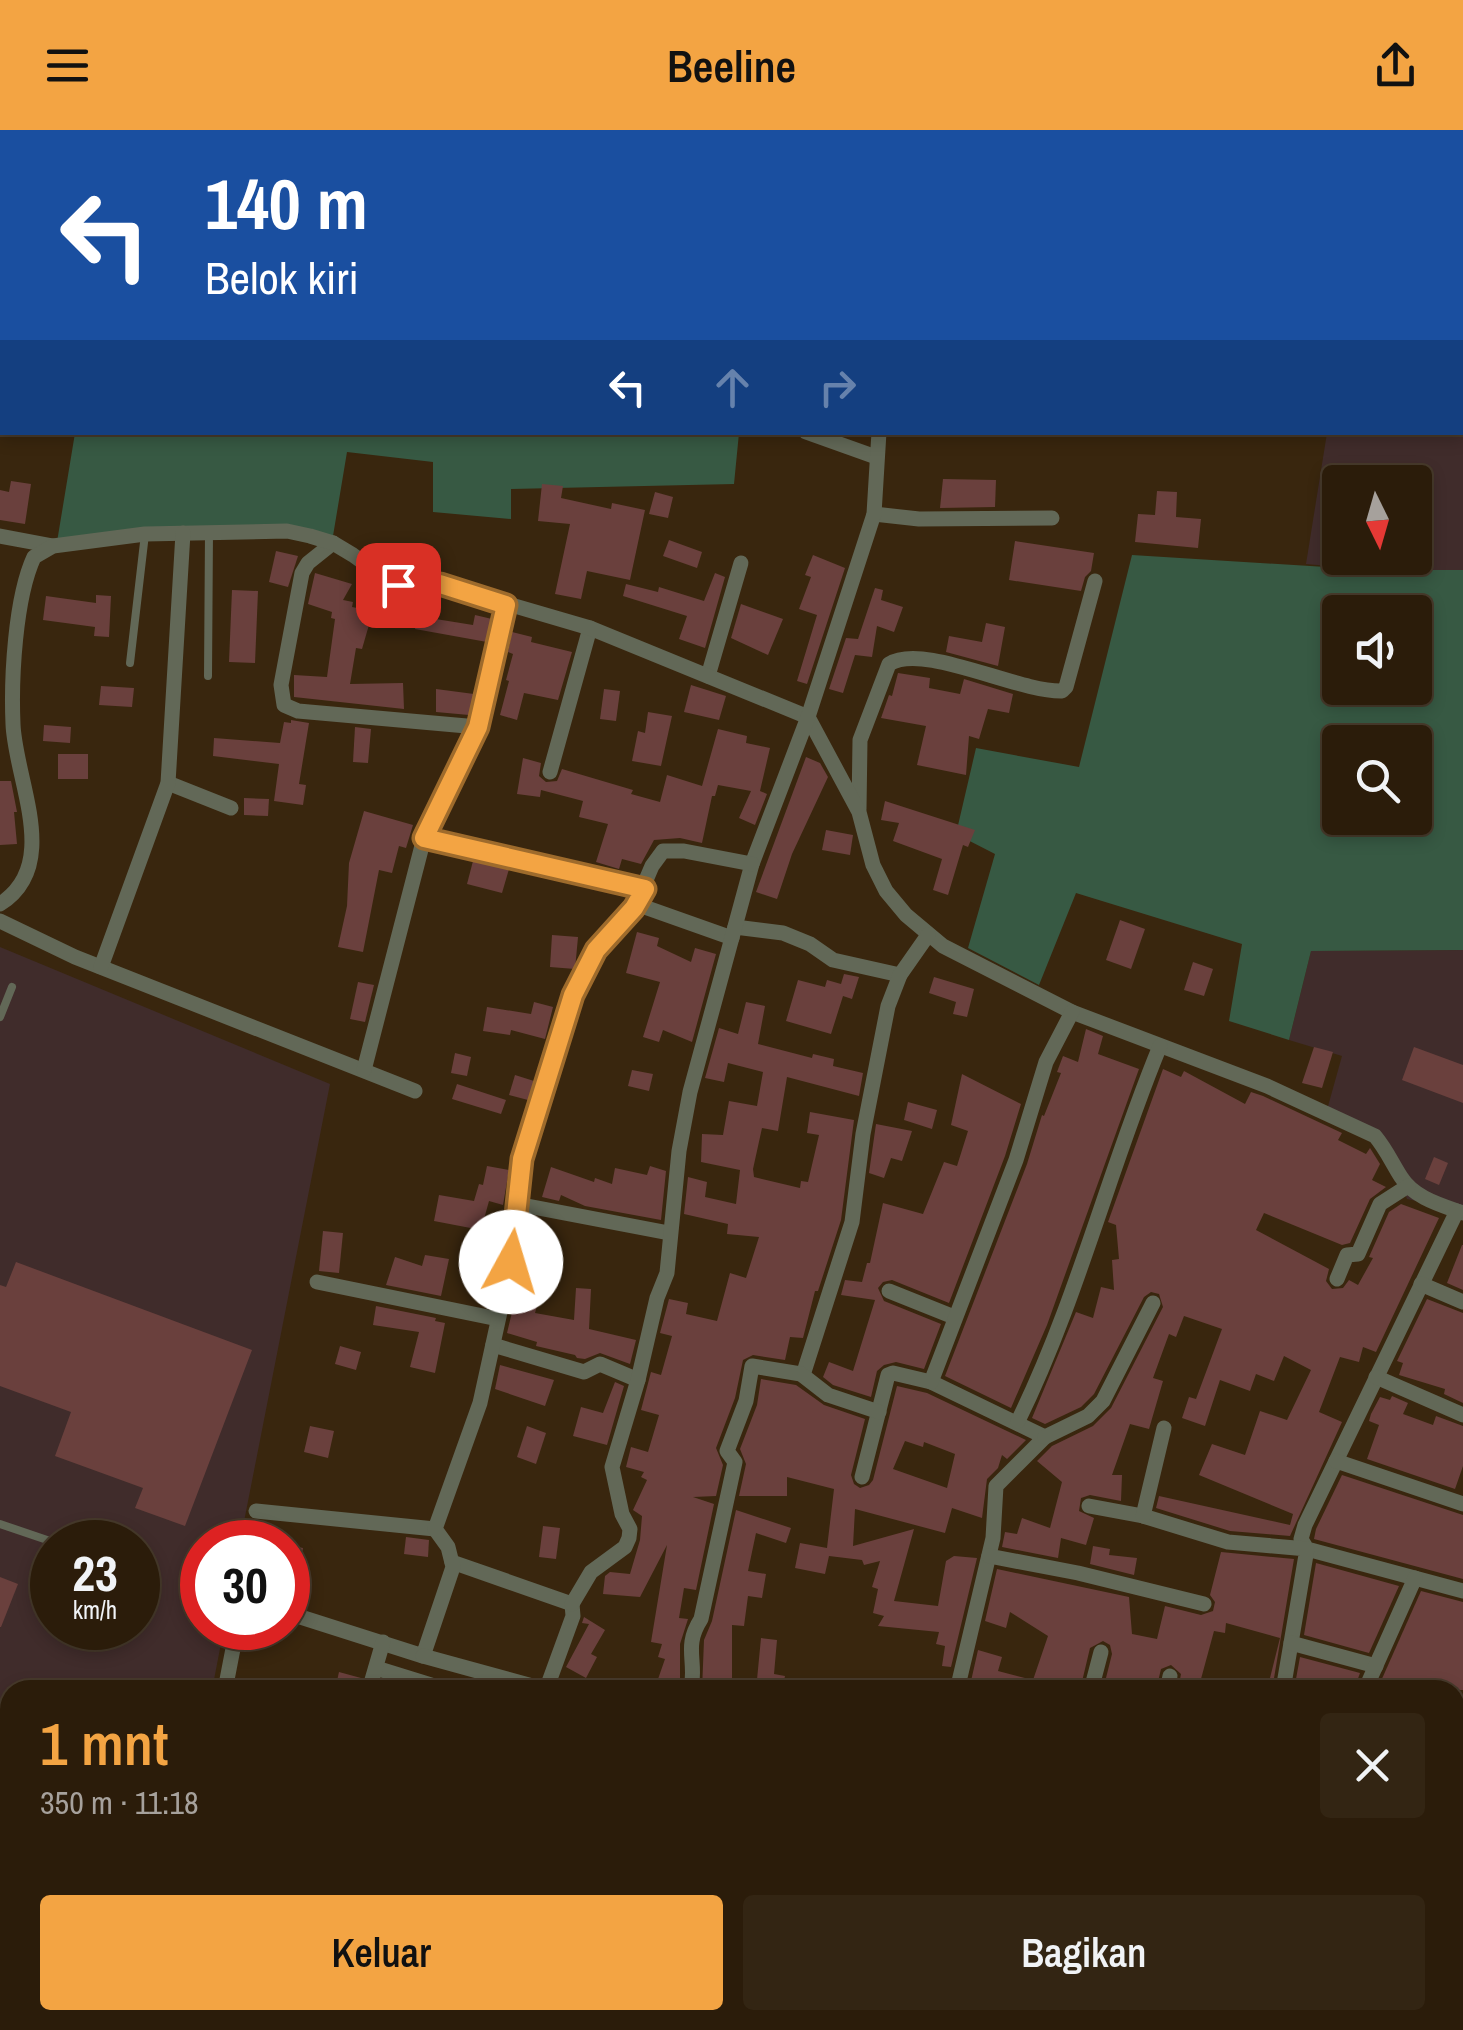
<!DOCTYPE html>
<html lang="id">
<meta charset="utf-8">
<style>
body{margin:0;font-family:"Archivo Narrow",sans-serif;background:#332513;color:#f1f3f6;height:100vh;display:flex;flex-direction:column;font-size:38px;white-space:nowrap}
*{box-sizing:border-box;margin:0}
p{font-size:32px;color:#a6a19c}
.icon{flex:none;width:55px;height:55px;fill:none;stroke:currentColor;stroke-width:2;stroke-linecap:round;stroke-linejoin:round}
.map{position:relative;flex:1;overflow:hidden}
.drawer{position:absolute;left:0px;top:1550px;width:1465px;height:350px;display:flex;flex-direction:column;background:#2b1c0a;border-radius:30px 30px 0 0;box-shadow:0 5px 15px #0003,0 0 0 2px #473a2b}
.drawer>*{flex:none}
.banner{position:absolute;left:0px;top:0px;width:1465px;height:305px;box-shadow:0 5px 15px #0003,0 0 0 2px #473a2b;background:#1a4fa0;color:#fff;overflow:hidden}
.needle{width:65px;rotate:175deg}
.controls{position:absolute;left:1322px;top:335px;display:grid;gap:20px}
.controls a{display:grid;place-items:center;width:110px;height:110px;border-radius:10px;background:#2b1c0a;box-shadow:0 5px 15px #0003,0 0 0 2px #473a2b;font-size:50px}
.speed{position:absolute;left:30px;top:1390px;display:flex;gap:20px;font-size:50px;font-weight:700;text-align:center}
.speed>*{display:grid;place-content:center;width:130px;height:130px;border-radius:50%;background:#2b1c0a;box-shadow:0 5px 15px #0003,0 0 0 2px #473a2b;line-height:1}
.speed small{font-size:25px;font-weight:400}
.speed .limit{border:15px solid #d22;background:#fff;color:#111}
.pin{position:absolute;display:grid;place-items:center;width:85px;height:85px;color:#fff;margin:-42px;border-radius:20px;box-shadow:0 5px 15px #0006}
.me{position:absolute;width:110px;margin:-55px;rotate:6deg;stroke-linejoin:round;filter:drop-shadow(0 0 8px #0008)}
.turn{display:flex;align-items:center;gap:35px;height:210px;padding:0 40px;font-size:45px}
.turn .icon{width:130px;height:130px;stroke-width:2.5}
.turn b{display:block;font-size:70px;line-height:85px}
.lanes{display:flex;align-items:center;height:95px;padding:0 40px;background:#0003;justify-content:center;gap:50px;direction:ltr}
.lanes .off{opacity:.35}
.round{display:grid;place-items:center;flex:none;width:105px;height:105px;border-radius:10px;background:#332513}
.summary{display:flex;align-items:center;justify-content:space-between;height:170px;padding:0 40px}
h1{font-size:60px;font-weight:600;line-height:75px;color:#f3a443}
.button{display:flex;gap:20px;margin-top:auto;padding:20px 40px}
.button a{flex:1;height:115px;border-radius:10px;background:#f3a443;color:#111;font-size:40px;font-weight:600;line-height:115px;text-align:center}
.button a+a{background:#332513;color:#f1f3f6}
header{display:flex;justify-content:space-between;align-items:center;height:130px;padding:0 40px;background:#f3a443;color:#111;font-size:45px;font-weight:600}
.map>svg:first-child{display:block}
.industrial{fill:#402c2b;fill-rule:evenodd}
.green{fill:#375943;fill-rule:evenodd}
.building{fill:#6a403d;fill-rule:evenodd}
.lines{fill:none;stroke-linecap:round;stroke-linejoin:round}
.lane{stroke:#626857;stroke-width:8}
.street{stroke:#626857;stroke-width:15}
.route-casing{stroke:#9e6b2c;stroke-width:25}
.route{stroke:#f3a443;stroke-width:18}
</style>
<header><svg class="icon" aria-label="menu" viewBox="0 0 24 24"><path d="M4 6h16M4 12h16M4 18h16"/></svg>Beeline<svg class="icon" aria-label="share" viewBox="0 0 24 24"><path d="M12 15V3M7 8l5-5 5 5M5 13v7h14v-7"/></svg></header>
<div class="map">
<svg width="1463" height="1900" viewBox="0 0 1463 1900">
<rect width="100%" height="100%" fill="#39260e"/>
<g class="industrial">
<path d="M1463 164V440H1374L1306 434 1327 303 1462 302ZM1340 352H1415V428H1340Z"/>
<path d="M0 817 330 954 240 1412H202V1498H224L212 1560H10V1715L0 1764ZM52 1412H138V1498H52Z"/>
<path d="M1463 820V1081L1407 1069 1388 1019 1325 987 1342 926 1289 910 1311 821Z"/>
<path d="M0 1794 10 1797V1890H134L133 1900H0Z"/>
</g>
<g class="green">
<path d="M75 303H739L734 354 511 359V389L433 382V332L347 322 333 406 57 412Z"/>
<path d="M1132 425 1374 440H1463V820L1311 821 1289 910 1229 891 1242 814 1076 763 1039 855 968 818 995 724 956 704 976 618 1079 637ZM1340 482H1415V558H1340ZM1340 612H1415V688H1340Z"/>
</g>
<g class="building">
<path d="M943 349 996 350 995 377 940 378Z"/>
<path d="M11 351 31 354 25 394 0 390V360L9 362Z"/>
<path d="M542 354 563 356 561 368 611 379 612 373 645 380 630 450 587 441 581 469 555 464 570 394 538 391Z"/>
<path d="M1157 361 1177 362 1176 387 1201 389 1198 418 1135 412 1138 384 1155 385Z"/>
<path d="M655 362 673 367 668 388 649 384Z"/>
<path d="M669 410 702 422 697 438 663 426Z"/>
<path d="M1015 411 1094 423 1091 441 1085 447 1081 461 1009 450Z"/>
<path d="M276 421 298 426 288 457 269 452Z"/>
<path d="M813 425 845 438 807 554 797 551 817 485 799 479 811 447 805 445Z"/>
<path d="M315 443 352 454 343 470 353 472 352 477 373 481 362 519 356 518 350 554 403 553 404 579 294 567V545L327 547 335 489 331 488 332 482 308 474Z"/>
<path d="M715 443 725 447 705 518 679 509 687 486 623 466 626 454 658 462 659 457 704 471Z"/>
<path d="M875 458 883 460 881 470 903 477 894 502 877 496 872 527 855 525 843 563 829 559 846 508 858 509Z"/>
<path d="M232 460 258 461 255 533 229 532Z"/>
<path d="M96 465 111 466 109 507 94 506 95 497 43 490 46 466 96 473Z"/>
<path d="M741 474 783 489 768 525 731 508Z"/>
<path d="M475 485 492 489 487 512 415 499 417 486 473 495Z"/>
<path d="M986 493 1005 497 998 536 946 522 949 506 982 512Z"/>
<path d="M512 502 532 507 531 512 572 522 558 570 524 563 517 590 500 585 509 551 506 550 513 524 508 522Z"/>
<path d="M898 543 930 548 929 558 960 564 964 549 1013 564 1009 583 988 579 979 609 969 606 966 645 917 635 926 596 881 588 889 565 892 566Z"/>
<path d="M691 555 726 566 719 590 684 582Z"/>
<path d="M101 556 134 558 132 577 99 575Z"/>
<path d="M436 559 474 564 469 585 436 582Z"/>
<path d="M604 559 620 561 616 591 600 589Z"/>
<path d="M648 582 672 586 661 636 632 631 638 601 645 603Z"/>
<path d="M291 590 309 593 299 654 306 655 303 675 274 671 279 634 213 626 214 608 280 613 284 592 291 593Z"/>
<path d="M44 595 71 597 70 613 43 611Z"/>
<path d="M355 597 371 599 368 633 353 632Z"/>
<path d="M718 599 747 606 746 613 770 618 760 661 767 664 755 695 739 688 751 661 718 655 715 666H712L702 713 680 708 654 710 641 734 622 729 619 739 596 732 608 694 579 687 583 671 541 660 540 667 517 664 523 628 541 633 539 646 546 652 557 651 562 639 633 660 631 664 660 672 667 645 702 656Z"/>
<rect x="58" y="624" width="30" height="25"/>
<path d="M806 627 820 633 828 647 792 724 777 769 756 762Z"/>
<path d="M0 651H11L17 682H14L17 714 0 715Z"/>
<path d="M244 668 269 669 268 686 244 685Z"/>
<path d="M885 671 975 700 968 717 963 715 948 765 933 760 942 729 893 711 899 693 881 690Z"/>
<path d="M364 681 413 695 406 718 399 716 392 743 379 740 363 822 338 817 347 776 349 733Z"/>
<path d="M826 700 853 705 850 725 822 720Z"/>
<path d="M473 731 509 739 502 763 467 754Z"/>
<path d="M1120 790 1145 799 1131 839 1106 830Z"/>
<path d="M637 802 659 808 657 816 691 832 695 818 716 824 692 912 663 900 659 912 643 907 660 852 626 843Z"/>
<path d="M552 805 578 807 575 839 550 837Z"/>
<path d="M1193 832 1213 839 1204 866 1184 860Z"/>
<path d="M844 844 859 847 852 869 843 866 831 904 786 891 798 850 825 857 827 850 841 854Z"/>
<path d="M934 847 974 859 967 887 953 884 956 872 929 863Z"/>
<path d="M358 852 374 855 365 892 350 889Z"/>
<path d="M534 872 553 877 545 909 511 900 510 905 483 901 487 877 531 884Z"/>
<path d="M746 872 765 876 758 914 812 928 813 924 834 929 833 936 863 943 859 966 787 947 778 1001 762 998 753 1039 754 1047 800 1058 801 1051 808 1052 819 1005 807 1003 810 982 854 990 841 1090 818 1161H815L803 1208 790 1207 785 1230 753 1225 743 1230 735 1268 716 1318 723 1335 716 1366 693 1367 714 1374 696 1460 684 1458 679 1488 688 1489 680 1514V1560L657 1552 665 1529 658 1527 662 1514 651 1512 667 1415 640 1467 603 1464 605 1446 610 1442 630 1444 640 1410 642 1386 633 1380 647 1350 641 1347 644 1342 626 1337 631 1317 648 1322 659 1285 641 1280 651 1242 661 1245 672 1206 660 1203 669 1169 688 1173 686 1184 717 1191 730 1143 746 1148 759 1107 727 1104 728 1094 684 1084 688 1047 707 1052 705 1067 736 1074 740 1040 701 1032 702 1004 723 1005 729 971 757 976 763 942 728 933 724 952 705 948 719 898 738 904Z"/>
<path d="M1086 899 1103 906 1098 924 1139 939 1047 1195 1011 1278 945 1246 1027 1034 1042 985 1044 986 1061 943 1057 942 1063 926 1078 932Z"/>
<path d="M1314 917 1333 922 1322 958 1302 953Z"/>
<path d="M1414 917 1463 935V973L1402 950Z"/>
<path d="M455 923 471 927 467 946 451 943Z"/>
<path d="M1163 939 1181 947 1184 941 1245 974 1251 962 1263 966 1342 1003 1338 1010 1366 1024 1370 1018 1380 1034 1372 1050 1386 1057 1370 1069 1350 1113 1342 1115 1264 1083 1256 1100 1329 1139 1326 1151 1332 1159 1343 1158 1349 1150 1358 1155 1373 1128 1369 1127 1389 1082 1401 1074 1439 1088 1376 1222 1363 1217 1359 1232 1340 1227 1319 1282 1342 1292 1290 1406 1230 1401 1156 1378 1159 1366 1290 1395 1293 1384 1199 1345 1212 1314 1245 1325 1260 1281 1287 1290 1311 1240 1284 1226 1274 1251 1256 1244 1250 1261 1220 1250 1205 1296 1182 1288 1189 1267 1196 1269 1222 1199 1184 1186 1176 1207 1169 1204 1153 1248 1163 1251 1149 1299 1130 1294 1112 1345H1122L1121 1371 1090 1365 1081 1368 1079 1381 1094 1388 1086 1415 1061 1408 1058 1428 1002 1417 1005 1402 1017 1404 1022 1388 1050 1398 1062 1352 1037 1331 1052 1316 1093 1296 1111 1278 1163 1177 1159 1164 1151 1162 1144 1167 1094 1264 1081 1277 1045 1294 1032 1288 1076 1182 1093 1188 1101 1157 1114 1160 1112 1130 1119 1129 1116 1095 1108 1092Z"/>
<path d="M632 940 653 944 649 961 628 956Z"/>
<path d="M962 944 1021 974 1005 1026 949 1173 892 1150 883 1152 878 1158 884 1171 941 1194 924 1239 896 1232 884 1235 877 1241 871 1267 833 1255 823 1247 829 1232 853 1241 875 1170 841 1165 845 1150 862 1152 867 1133H870L883 1073 923 1084 944 1032 957 1036 968 1001 951 995Z"/>
<path d="M515 945 534 951 528 970 509 965Z"/>
<path d="M457 954 506 970 501 984 452 969Z"/>
<path d="M908 972 937 980 932 999 904 990Z"/>
<path d="M876 994 912 1001 902 1031 891 1028 884 1048 869 1043Z"/>
<path d="M1434 1027 1448 1033 1439 1055 1425 1049Z"/>
<path d="M487 1036 509 1040 503 1075 489 1071 481 1100 434 1091 439 1065 474 1071 479 1054 483 1055Z"/>
<path d="M650 1036 666 1041 661 1090 585 1076 561 1065 559 1071 542 1067 551 1037 594 1052 595 1048 612 1054 615 1038 647 1045Z"/>
<path d="M323 1101 343 1103 339 1143 319 1141Z"/>
<path d="M467 1114 489 1120 482 1147 459 1141Z"/>
<path d="M1462 1115H1463V1160L1447 1153Z"/>
<path d="M425 1125 449 1129 441 1166 386 1155 395 1127 422 1136Z"/>
<path d="M16 1132 252 1220 185 1396 135 1378 143 1358 55 1326 71 1282 0 1256V1155L6 1157Z"/>
<path d="M527 1157 541 1161 535 1183 574 1190 576 1158 591 1159 589 1199 636 1210 630 1234 600 1223 585 1229 577 1228 575 1225 536 1216 537 1212 507 1203 514 1174 521 1176Z"/>
<path d="M1427 1169 1463 1183V1273L1444 1264 1445 1259 1399 1245 1403 1233 1397 1231Z"/>
<path d="M376 1176 436 1188 435 1191 445 1193 435 1243 410 1237 419 1202 373 1195Z"/>
<path d="M340 1216 361 1222 356 1240 335 1234Z"/>
<path d="M500 1235 554 1250 545 1276 495 1259Z"/>
<path d="M761 1249 796 1255 824 1275 865 1289 851 1345 854 1354 860 1358 869 1355 873 1350 897 1256 927 1263 1026 1310 1007 1329 1002 1325 998 1338 987 1349 982 1388 952 1378 945 1403 855 1379 853 1416 914 1399 894 1471 938 1476 946 1431 954 1426 977 1428 951 1537 942 1536 945 1516 936 1514 939 1502 878 1496 884 1486 873 1483 878 1459 872 1457 880 1431 864 1435 862 1430 829 1426 825 1444 795 1438 800 1413 827 1418 834 1359 787 1347V1366H739L746 1334 740 1319 757 1275ZM905 1311 923 1317 924 1312 955 1324 947 1358 893 1339Z"/>
<path d="M615 1252 624 1256 607 1315 573 1306 581 1277 603 1283Z"/>
<path d="M1392 1266 1408 1273 1403 1284 1433 1295 1436 1286 1463 1296V1336L1455 1359 1367 1329 1379 1295 1369 1291 1371 1284 1380 1267 1390 1270Z"/>
<path d="M310 1296 334 1301 328 1328 304 1322Z"/>
<path d="M527 1296 546 1303 536 1334 517 1327Z"/>
<path d="M1342 1345 1463 1385V1449L1314 1409 1316 1399Z"/>
<path d="M736 1380 791 1398 786 1413 756 1403 748 1441 766 1444 762 1468 748 1466 744 1496 732 1495V1560H702L704 1510 712 1491Z"/>
<path d="M543 1396 560 1398 556 1429 539 1427Z"/>
<path d="M406 1407 429 1410 428 1427 404 1424Z"/>
<path d="M288 1415 303 1418 295 1460 288 1459Z"/>
<path d="M1093 1416 1110 1419 1109 1425 1137 1428 1134 1445 1090 1434Z"/>
<path d="M1221 1422 1294 1429 1272 1560H1267L1280 1508 1226 1493 1225 1503 1214 1501 1198 1560H1178L1181 1544 1171 1535 1161 1539 1156 1560H1103L1112 1524 1110 1515 1103 1511 1090 1518 1080 1560H969L978 1520 1002 1527 998 1541 1033 1550 1048 1506 1010 1482 1006 1498 985 1491 997 1439 1129 1467 1132 1504 1157 1509 1165 1476 1201 1485 1213 1481 1215 1472 1210 1465Z"/>
<path d="M1316 1433 1399 1456 1369 1523 1304 1505Z"/>
<path d="M0 1447 18 1454 1 1497H0Z"/>
<path d="M1421 1461 1463 1472V1560H1377Z"/>
<path d="M584 1487 605 1500 591 1524 597 1527 586 1548 566 1537 589 1494 582 1493Z"/>
<path d="M761 1508 777 1510 774 1544 785 1546 782 1560H756Z"/>
<path d="M1300 1527 1360 1543 1354 1560H1294Z"/>
<path d="M339 1542 361 1548 358 1560H335Z"/>
</g>
<g class="lines">
<g class="lane">
<path d="M130 533 145 404"/>
<path d="M208 546 209 402"/>
<path d="M0 887 12 857"/>
<path d="M0 1394 53 1412"/>
<path d="M138 1442 143 1444"/>
</g>
<g class="street">
<path d="M565 0V2"/>
<path d="M58 2V0"/>
<path d="M186 2 187 0"/>
<path d="M826 2V0"/>
<path d="M920 2 922 0"/>
<path d="M1226 2 1227 0"/>
<path d="M1325 2V0"/>
<path d="M0 6H2"/>
<path d="M806 302 876 327"/>
<path d="M874 384 919 389 1052 388"/>
<path d="M0 406 53 416"/>
<path d="M333 413 308 433 302 443 281 555 284 575 298 581 478 597"/>
<path d="M708 546 741 433"/>
<path d="M550 642 590 498"/>
<path d="M168 653 231 678"/>
<path d="M859 679 860 610 889 534C923 512 1017 562 1062 561L1066 557 1095 451"/>
<path d="M424 708 645 759"/>
<path d="M0 774C62 735 15 650 13 594 11 549 15 468 34 427L53 416 145 404 287 401 310 406 333 413 353 425 390 452 440 454 590 498 808 587 859 682 873 735 886 761 906 785 943 816 1072 882 1267 956 1375 1006C1386 1019 1392 1033 1401 1047 1414 1068 1441 1075 1463 1083"/>
<path d="M636 774 732 808"/>
<path d="M0 791 75 827 415 961"/>
<path d="M735 797 783 803 810 814 833 830 900 845"/>
<path d="M101 837 168 653 183 403"/>
<path d="M364 940 424 708 478 597 507 475"/>
<path d="M517 1074 669 1103"/>
<path d="M1457 1081 1305 1395 1301 1409 1307 1419 1463 1461"/>
<path d="M1337 1149 1347 1125 1358 1124 1380 1074 1408 1056"/>
<path d="M317 1152 498 1189"/>
<path d="M1421 1154 1463 1172"/>
<path d="M889 1161 954 1187"/>
<path d="M493 1215 584 1242 600 1234 638 1250"/>
<path d="M803 1245 852 1092 863 1004 888 876 900 845 928 805"/>
<path d="M1376 1247 1463 1285"/>
<path d="M931 1252 1045 1307 996 1356 993 1408 957 1560"/>
<path d="M1018 1291C1077 1171 1109 1039 1160 916"/>
<path d="M1045 1307 1088 1286 1103 1271 1153 1173"/>
<path d="M1336 1331 1463 1374"/>
<path d="M862 1347 888 1245 893 1243 931 1252 1016 1030 1046 932 1072 882"/>
<path d="M1089 1376 1143 1386 1228 1412 1307 1419 1283 1560"/>
<path d="M256 1381 435 1399"/>
<path d="M1143 1386 1164 1298"/>
<path d="M989 1426 1078 1443 1204 1474"/>
<path d="M452 1432 572 1474 573 1486 546 1560"/>
<path d="M572 1474 591 1442 625 1417 629 1408 630 1399 622 1384 612 1337 638 1250 657 1168 667 1143 679 1021 690 962 752 734 808 587 874 384 879 302"/>
<path d="M288 1483 423 1526 453 1437 448 1417 435 1399 480 1273 511 1132 522 1029 566 886 596 820 634 778 652 736 663 721H684L752 734"/>
<path d="M1291 1513 1376 1536"/>
<path d="M423 1526 547 1560"/>
<path d="M376 1538 447 1560"/>
<path d="M225 1560 237 1498"/>
<path d="M369 1560 383 1512"/>
<path d="M691 1560C697 1530 683 1517 701 1489L735 1332 727 1321 746 1271 752 1236 801 1244 828 1265 879 1282"/>
<path d="M1091 1560 1101 1522"/>
<path d="M1167 1560 1170 1546"/>
<path d="M1365 1560 1415 1448"/>
<path d="M1455 1603 1458 1609 1455 1618"/>
<path d="M493 1890 518 1900"/>
<path d="M1062 1890 1105 1900"/>
<path d="M1377 1890 1378 1900"/>
<path d="M287 1900 290 1890"/>
<path d="M443 1900 446 1890"/>
<path d="M636 1900 638 1890"/>
<path d="M855 1900 856 1890"/>
</g>
</g>
<g class="lines">
<g class="route-casing">
<path id="route" d="M398 455 440 454 506 475 478 597 424 708 645 759 634 778 596 820 573 865 522 1029 511 1132"/>
</g>
<use href="#route" class="route"/>
</g>
</svg>
<div class="controls">
<a><svg class="needle" viewBox="-14 -14 28 28"><path d="M0-13l5 13h-10z" fill="#e53935"/><path d="M0 13l5-13h-10z" fill="#a6a19c"/></svg></a>
<a><svg class="icon" aria-label="sound" viewBox="0 0 24 24"><path d="M4 9h4l5-4v14l-5-4H4zM17 9q2 3 0 6"/></svg></a>
<a><svg class="icon" aria-label="search" viewBox="0 0 24 24"><circle cx="10" cy="10" r="6"/><path d="M15 15l6 6"/></svg></a>
</div>
<div class="speed"><div>23<small>km/h</small></div><div class="limit">30</div></div>
<div class="pin" style="left:398px;top:455px;background:#d93025"><svg class="icon" aria-label="arrive" viewBox="0 0 24 24"><path d="M6 21V4h12l-3 4 3 4H6"/></svg></div>
<svg class="me" style="left:511px;top:1132px" viewBox="-20 -20 40 40"><circle r="19" fill="#fff"/><path d="M0-13L10 11 0 6-10 11z" fill="#f3a443"/></svg>
<div class="banner">
<div class="turn"><svg class="icon" aria-label="left" viewBox="0 0 24 24"><path d="M17 20v-9H6M10 6l-5 5 5 5"/></svg><div><b>140 m</b>Belok kiri</div></div>
<div class="lanes"><svg class="icon" aria-label="left" viewBox="0 0 24 24"><path d="M17 20v-9H6M10 6l-5 5 5 5"/></svg><svg class="icon off" aria-label="ahead" viewBox="0 0 24 24"><path d="M12 20V5M6 11l6-6 6 6"/></svg><svg class="icon off" aria-label="right" viewBox="0 0 24 24"><path d="M7 20v-9h11M14 6l5 5-5 5"/></svg></div>
</div>
<section class="drawer">
<div class="summary"><div><h1>1 mnt</h1><p>350 m · 11:18</p></div><a class="round"><svg class="icon" aria-label="close" viewBox="0 0 24 24"><path d="M6 6l12 12M18 6L6 18"/></svg></a></div>
<div class="button"><a>Keluar</a><a>Bagikan</a></div>
</section>
</div>
